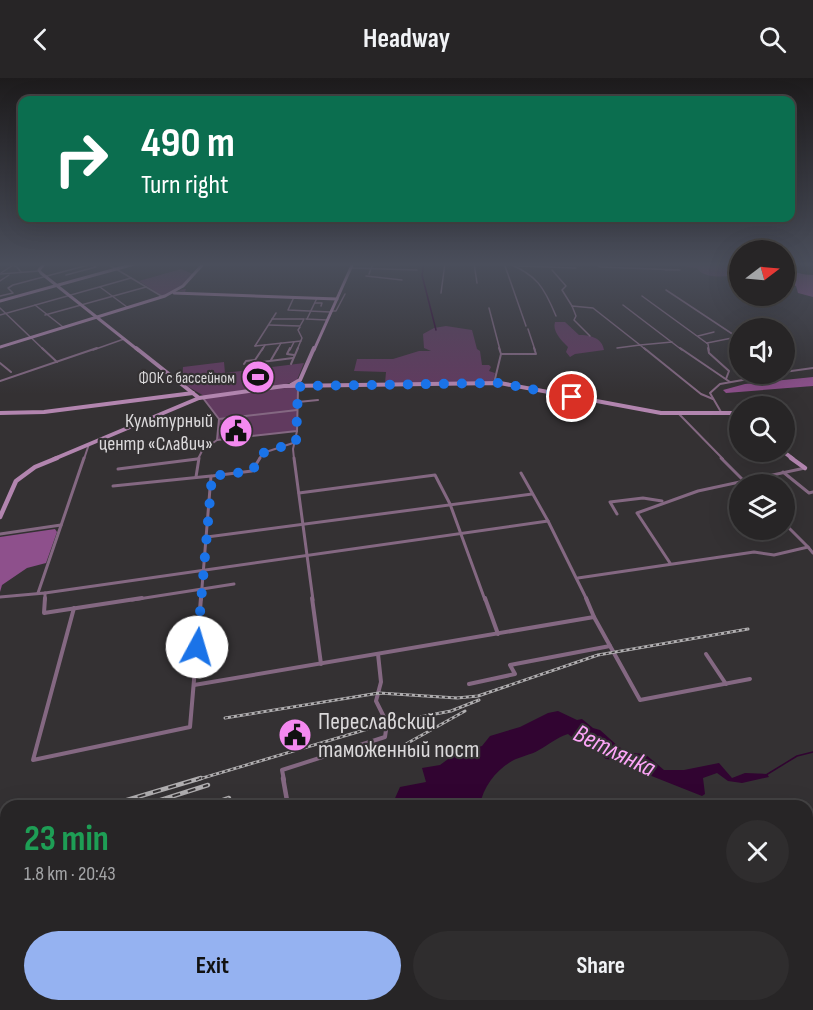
<!DOCTYPE html>
<meta charset="utf-8">
<style>
body{margin:0;font-family:"Sofia Sans Condensed",sans-serif;background:#2f2d2e;color:#f1f3f6;height:100vh;display:flex;flex-direction:column;font-size:22px;white-space:nowrap}
*{box-sizing:border-box;margin:0}
p{font-size:20px;color:#a4a5a7}
.icon{flex:none;width:33px;height:33px;fill:none;stroke:currentColor;stroke-width:2;stroke-linecap:round;stroke-linejoin:round}
.map{position:relative;flex:1;overflow:hidden}
.side{position:absolute;left:0px;top:722px;width:813px;height:212px;display:flex;flex-direction:column;background:#272526;border-radius:18px 18px 0 0;box-shadow:0 6px 24px #0002,0 0 0 2px #434243}
.side>*{flex:none}
.banner{position:absolute;left:18px;top:18px;width:777px;height:126px;border-radius:12px;box-shadow:0 6px 24px #0002,0 0 0 2px #434243;background:#0b6e4f;color:#fff;overflow:hidden}
.needle{width:39px;rotate:74deg}
.controls{position:absolute;left:729px;top:162px;display:grid;gap:12px}
.controls a{display:grid;place-items:center;width:66px;height:66px;border-radius:50%;background:#272526;box-shadow:0 6px 24px #0002,0 0 0 2px #434243;font-size:30px}
.pin{position:absolute;display:grid;place-items:center;width:51px;height:51px;color:#fff;margin:-26px;border:3px solid #fff;border-radius:50%;box-shadow:0 2px 6px #0007}
.me{position:absolute;width:66px;margin:-33px;rotate:6deg;stroke-linejoin:round;filter:drop-shadow(0 0 4px #0008)}
.turn{display:flex;align-items:center;gap:21px;height:126px;padding:0 24px;font-size:27px}
.turn .icon{width:78px;height:78px;stroke-width:2.5}
.turn b{display:block;font-size:42px;line-height:51px}
.round{display:grid;place-items:center;flex:none;width:63px;height:63px;border-radius:32px;background:#2f2d2e}
.summary{display:flex;align-items:center;justify-content:space-between;height:102px;padding:0 24px}
h1{font-size:36px;font-weight:700;line-height:45px;color:#1e9e55}
.action{display:flex;gap:12px;margin-top:auto;padding:12px 24px}
.action a{flex:1;height:69px;border-radius:36px;background:#95b2f1;color:#111;font-size:24px;font-weight:700;line-height:69px;text-align:center}
.action a+a{background:#2f2d2e;color:#f1f3f6}
header{display:flex;justify-content:space-between;align-items:center;height:78px;padding:0 24px;background:#272526;font-size:27px;font-weight:700}
.map>svg:first-child{display:block}
.green{fill:#613a5f}
.forest{fill:#8e508c}
.water{fill:#310431}
.lines{fill:none;stroke-linecap:round;stroke-linejoin:round}
.stream-far1{stroke:#310431;stroke-width:1.5}
.stream{stroke:#310431;stroke-width:2}
.street-far4{stroke:#846882;stroke-width:1.5}
.street-far3{stroke:#846882;stroke-width:2}
.street-far2{stroke:#846882;stroke-width:3}
.street-far1{stroke:#846882;stroke-width:4}
.street{stroke:#846882;stroke-width:4.5}
.secondary-far2{stroke:#b285af;stroke-width:3}
.secondary-far1{stroke:#b285af;stroke-width:4}
.secondary{stroke:#b285af;stroke-width:4.5}
.rail-far1-casing{stroke:#b0aeb0;stroke-width:3}
.rail-casing{stroke:#b0aeb0;stroke-width:4.5}
.rail-far1{stroke:#343133;stroke-width:1.5;stroke-dasharray:3;stroke-linecap:butt}
.rail{stroke:#343133;stroke-width:2;stroke-dasharray:8;stroke-linecap:butt}
.route{stroke:#1a73e8;stroke-width:10;stroke-dasharray:0 18}
.labels{text-anchor:middle;stroke-width:4.5;stroke-linejoin:round;paint-order:stroke}
.far-poi-label{font-size:16px;fill:#dbd9db;stroke:#343133;text-anchor:end}
.poi-label{font-size:20px;fill:#dbd9db;stroke:#343133;text-anchor:end}
.near-poi-label{font-size:24px;fill:#dbd9db;stroke:#343133;text-anchor:start}
.near-water-label{font-size:26px;font-style:italic;fill:#fda5f8;stroke:#343133}
</style>
<header><svg class="icon" aria-label="back" viewBox="0 0 24 24"><path d="M15 5l-7 7 7 7"/></svg>Headway<svg class="icon" aria-label="search" viewBox="0 0 24 24"><circle cx="10" cy="10" r="6"/><path d="M15 15l6 6"/></svg></header>
<div class="map">
<svg width="813" height="932" viewBox="0 0 813 932">
<rect width="100%" height="100%" fill="#343133"/>
<g class="green">
<path d="M697 185H739V195C728 200 703 201 697 190L685 189Z"/>
<path d="M181 191 193 196 179 212 186 211 185 214 178 212 164 219 139 203Z"/>
<path d="M555 244H565L579 257C589 257 602 259 604 272L575 276 570 279 566 274 568 269C561 262 552 253 555 244Z"/>
<path d="M446 248 472 252 477 271 480 273 482 287H489L491 289 489 293 495 295 493 305H385L386 294 354 293 357 281H393L419 273H431L424 270 423 256 434 250Z"/>
<path d="M224 284 225 295 304 285 297 302 287 306 204 318 182 305 183 289Z"/>
<path d="M289 308 298 311 297 353 217 362 219 340 203 320Z"/>
</g>
<g class="forest">
<path d="M785 193C795 193 802 197 813 197V219L798 215 796 208 785 204 793 203 785 199Z"/>
<path d="M813 299V308L726 315 723 312 745 306Z"/>
<path d="M55 451 57 454 46 485 27 490 2 507 0 514V459Z"/>
</g>
<g class="water">
<path d="M558 633 577 642 582 641 593 650 600 652 619 669 631 675 645 676 664 692H684L719 685 732 700 745 695 767 696 769 699 742 705 728 703 717 695 703 700 705 716 702 718 649 697 643 691 624 683 606 681 591 668 579 665 568 656C556 660 550 666 539 672 531 677 521 678 512 683 496 692 483 709 480 727H392L400 709 426 704 422 690 440 687 455 676 482 668 490 658 520 649 548 635Z"/>
<path d="M195 927H269L262 932H191Z"/>
</g>
<g class="lines">
<g class="stream-far1">
<path d="M424 185 422 197 436 252"/>
<path d="M766 697 797 678 813 674"/>
</g>
<path class="stream" d="M551 927 555 932"/>
<g class="street-far4">
<path d="M106 185 163 219"/>
<path d="M474 185 477 205"/>
<path d="M504 185 526 248"/>
<path d="M507 185C537 197 544 209 556 238"/>
<path d="M596 185 600 189 680 192H665"/>
<path d="M0 186 16 188 21 194"/>
<path d="M519 188 576 190"/>
<path d="M351 190 417 192"/>
<path d="M552 192 566 208 562 212 572 228"/>
<path d="M1 195 13 187"/>
<path d="M0 196 39 193"/>
<path d="M369 196 373 185"/>
<path d="M66 197 96 189 92 187"/>
<path d="M366 198 402 202"/>
<path d="M0 203 9 197"/>
<path d="M100 209 127 229"/>
<path d="M666 212 737 259 707 265"/>
<path d="M441 215 445 185"/>
<path d="M0 218 13 215 8 210 13 207 96 185"/>
<path d="M642 218 708 266 709 272"/>
<path d="M294 219 288 232 330 234"/>
<path d="M315 225H322L321 228"/>
<path d="M35 227 63 249"/>
<path d="M623 227 682 272"/>
<path d="M0 230 44 272"/>
<path d="M489 230 500 272"/>
<path d="M331 233H336L345 216"/>
<path d="M0 237 131 200"/>
<path d="M45 237 146 209"/>
<path d="M306 241 327 242"/>
<path d="M307 241 317 220"/>
<path d="M269 247 300 248 304 241H272"/>
<path d="M528 251 535 272"/>
<path d="M590 258 574 242 576 238 572 228 593 230 640 267 672 264"/>
<path d="M698 258 714 254"/>
<path d="M255 268 301 263"/>
<path d="M255 268 276 235"/>
<path d="M617 270 640 267 646 272"/>
<path d="M93 272 124 261"/>
<path d="M262 272 265 267"/>
<path d="M277 272 281 265"/>
<path d="M290 272 294 264"/>
<path d="M297 272 302 260 298 252 300 249"/>
</g>
<g class="street-far3">
<path d="M42 270 57 284"/>
<path d="M290 270 287 276 294 277"/>
<path d="M644 270 701 316 713 321"/>
<path d="M680 270 730 304"/>
<path d="M708 270 709 275 729 293 726 301"/>
<path d="M501 276H536L534 270"/>
<path d="M255 282 263 270"/>
<path d="M271 282 278 270"/>
<path d="M0 285 11 294"/>
<path d="M244 286 246 283 255 282 254 285 293 280"/>
<path d="M291 286 298 270"/>
<path d="M784 294 813 290"/>
<path d="M0 303 97 270"/>
<path d="M494 305 501 276 499 270"/>
<path d="M203 320 219 341 217 362 297 353 298 311 301 308"/>
<path d="M298 324 318 322"/>
<path d="M721 334 710 315 720 306 776 296"/>
<path d="M678 335 723 381"/>
<path d="M219 341 297 332"/>
<path d="M84 381 89 366"/>
<path d="M198 381 202 373 217 362"/>
<path d="M259 381 263 375 296 364"/>
<path d="M294 381 293 371 297 353"/>
</g>
<g class="street-far2">
<path d="M294 380 313 522"/>
<path d="M721 380 747 406"/>
<path d="M118 391 197 381"/>
<path d="M783 394 809 415 813 414"/>
<path d="M521 395 548 443"/>
<path d="M212 398 252 393 260 380"/>
<path d="M196 399 199 380"/>
<path d="M113 408 211 398 201 522"/>
<path d="M299 415 435 397 450 426 485 522"/>
<path d="M617 436 610 424 643 420 662 423"/>
<path d="M0 456 61 447"/>
<path d="M207 459 532 416"/>
<path d="M808 469 813 475"/>
<path d="M670 485 637 435 698 413 805 390"/>
<path d="M578 500 754 474 774 477 808 469 784 445"/>
<path d="M38 515 84 380"/>
<path d="M45 515 548 443 587 522"/>
<path d="M0 519 45 515V522"/>
<path d="M132 522 234 506"/>
</g>
<g class="street-far1">
<path d="M45 520 44 535 142 520"/>
<path d="M312 520 321 586"/>
<path d="M485 520 498 556"/>
<path d="M586 520 594 539 640 622 750 601"/>
<path d="M74 530 33 682 190 649 201 520"/>
<path d="M706 576 726 606"/>
<path d="M469 606 515 596 510 587 610 568"/>
<path d="M194 607 594 539"/>
<path d="M284 702 282 692 385 659 387 645 376 623 381 604 378 576"/>
</g>
<g class="street">
<path d="M283 700 288 728"/>
<path d="M0 901 6 899"/>
</g>
<g class="secondary-far2">
<path d="M45 185 39 192 41 195 138 272"/>
<path d="M174 215 337 221"/>
<path d="M0 223 138 185"/>
<path d="M0 269 165 218 183 208 204 185"/>
<path d="M314 272 353 185"/>
</g>
<g class="secondary-far1">
<path d="M136 270 199 320"/>
<path d="M291 307 300 302 314 270"/>
<path d="M0 335 44 334 193 315"/>
<path d="M784 374 793 381"/>
<path d="M54 381 199 320 284 308 500 305 661 335H734L740 339"/>
</g>
<g class="secondary">
<path d="M791 380 805 390"/>
<path d="M0 439 16 403 35 389 57 380"/>
</g>
<g class="rail-far1-casing">
<g id="rail-far1">
<path d="M225 640 379 615 457 620 478 618 598 577 748 551"/>
<path d="M397 671 465 633"/>
<path d="M196 702 388 645 451 633 479 622"/>
</g>
</g>
<g class="rail-casing">
<g id="rail">
<path d="M107 728 201 700"/>
<path d="M142 728 208 707"/>
<path d="M206 728 229 720"/>
<path d="M0 749 6 747"/>
<path d="M0 761 6 759"/>
<path d="M0 792 6 790"/>
<path d="M0 803 6 801"/>
</g>
</g>
<use href="#rail-far1" class="rail-far1"/>
<use href="#rail" class="rail"/>
</g>
<linearGradient id="sky" x2="0" y2="1"><stop stop-color="#1d1b1c"/><stop offset="0.59" stop-color="#4a4e5b"/><stop offset="1" stop-color="#4a4e5b" stop-opacity="0"/></linearGradient>
<rect width="813" height="316" fill="url(#sky)"/>
<g class="lines">
<path class="route" d="M197 569 212 398 252 393 263 375 296 364 298 311 301 308 500 305 572 319"/>
</g>
<defs>
<g id="stadium-disc" transform="scale(1.725)"><circle r="9.5" fill="#f489f0" stroke="#343133"/><path d="M0-5a6.5 5 0 1 0 0 10a6.5 5 0 1 0 0-10ZM-3.5-1.8h7v3.6h-7Z" fill="#111"/></g>
<g id="civic-disc" transform="scale(1.725)"><circle r="9.5" fill="#f489f0" stroke="#343133"/><path d="M-.6-6.5H3V-4.5H.6V-3L4-1V1h2V6H-6V1h2V-1L-.6-3ZM-1.2 2.5V6h2.4V2.5Z" fill="#111"/></g>
</defs>
<g fill-rule="evenodd">
<use href="#stadium-disc" x="258" y="299"/>
<use href="#civic-disc" x="236" y="353"/>
<use href="#civic-disc" x="295" y="657"/>
</g>
<g class="labels">
<g class="far-poi-label">
<text x="235" y="305">ФОК с бассейном</text>
</g>
<g class="poi-label">
<text x="213" y="349">Культурный<tspan x="213" dy="23">центр «Славич»</tspan></text>
</g>
<g class="near-poi-label">
<text x="318" y="651">Переславский<tspan x="318" dy="28">таможенный пост</tspan></text>
</g>
<g class="near-water-label">
<text transform="translate(615 672) rotate(26)" y="9">Ветлянка</text>
</g>
</g>
</svg>
<div class="controls">
<a><svg class="needle" viewBox="-14 -14 28 28"><path d="M0-13l5 13h-10z" fill="#e53935"/><path d="M0 13l5-13h-10z" fill="#a4a5a7"/></svg></a>
<a><svg class="icon" aria-label="sound" viewBox="0 0 24 24"><path d="M4 9h4l5-4v14l-5-4H4zM17 9q2 3 0 6"/></svg></a>
<a><svg class="icon" aria-label="search" viewBox="0 0 24 24"><circle cx="10" cy="10" r="6"/><path d="M15 15l6 6"/></svg></a>
<a><svg class="icon" aria-label="layers" viewBox="0 0 24 24"><path d="M12 4l9 5-9 5-9-5zM3 14l9 5 9-5"/></svg></a>
</div>
<div class="pin" style="left:572px;top:319px;background:#d93025"><svg class="icon" aria-label="arrive" viewBox="0 0 24 24"><path d="M6 21V4h12l-3 4 3 4H6"/></svg></div>
<svg class="me" style="left:197px;top:569px" viewBox="-20 -20 40 40"><circle r="19" fill="#fff"/><path d="M0-13L10 11 0 6-10 11z" fill="#1a73e8"/></svg>
<div class="banner">
<div class="turn"><svg class="icon" aria-label="right" viewBox="0 0 24 24"><path d="M7 20v-9h11M14 6l5 5-5 5"/></svg><div><b>490 m</b>Turn right</div></div>
</div>
<section class="side">
<div class="summary"><div><h1>23 min</h1><p>1.8 km · 20:43</p></div><a class="round"><svg class="icon" aria-label="close" viewBox="0 0 24 24"><path d="M6 6l12 12M18 6L6 18"/></svg></a></div>
<div class="action"><a>Exit</a><a>Share</a></div>
</section>
</div>
